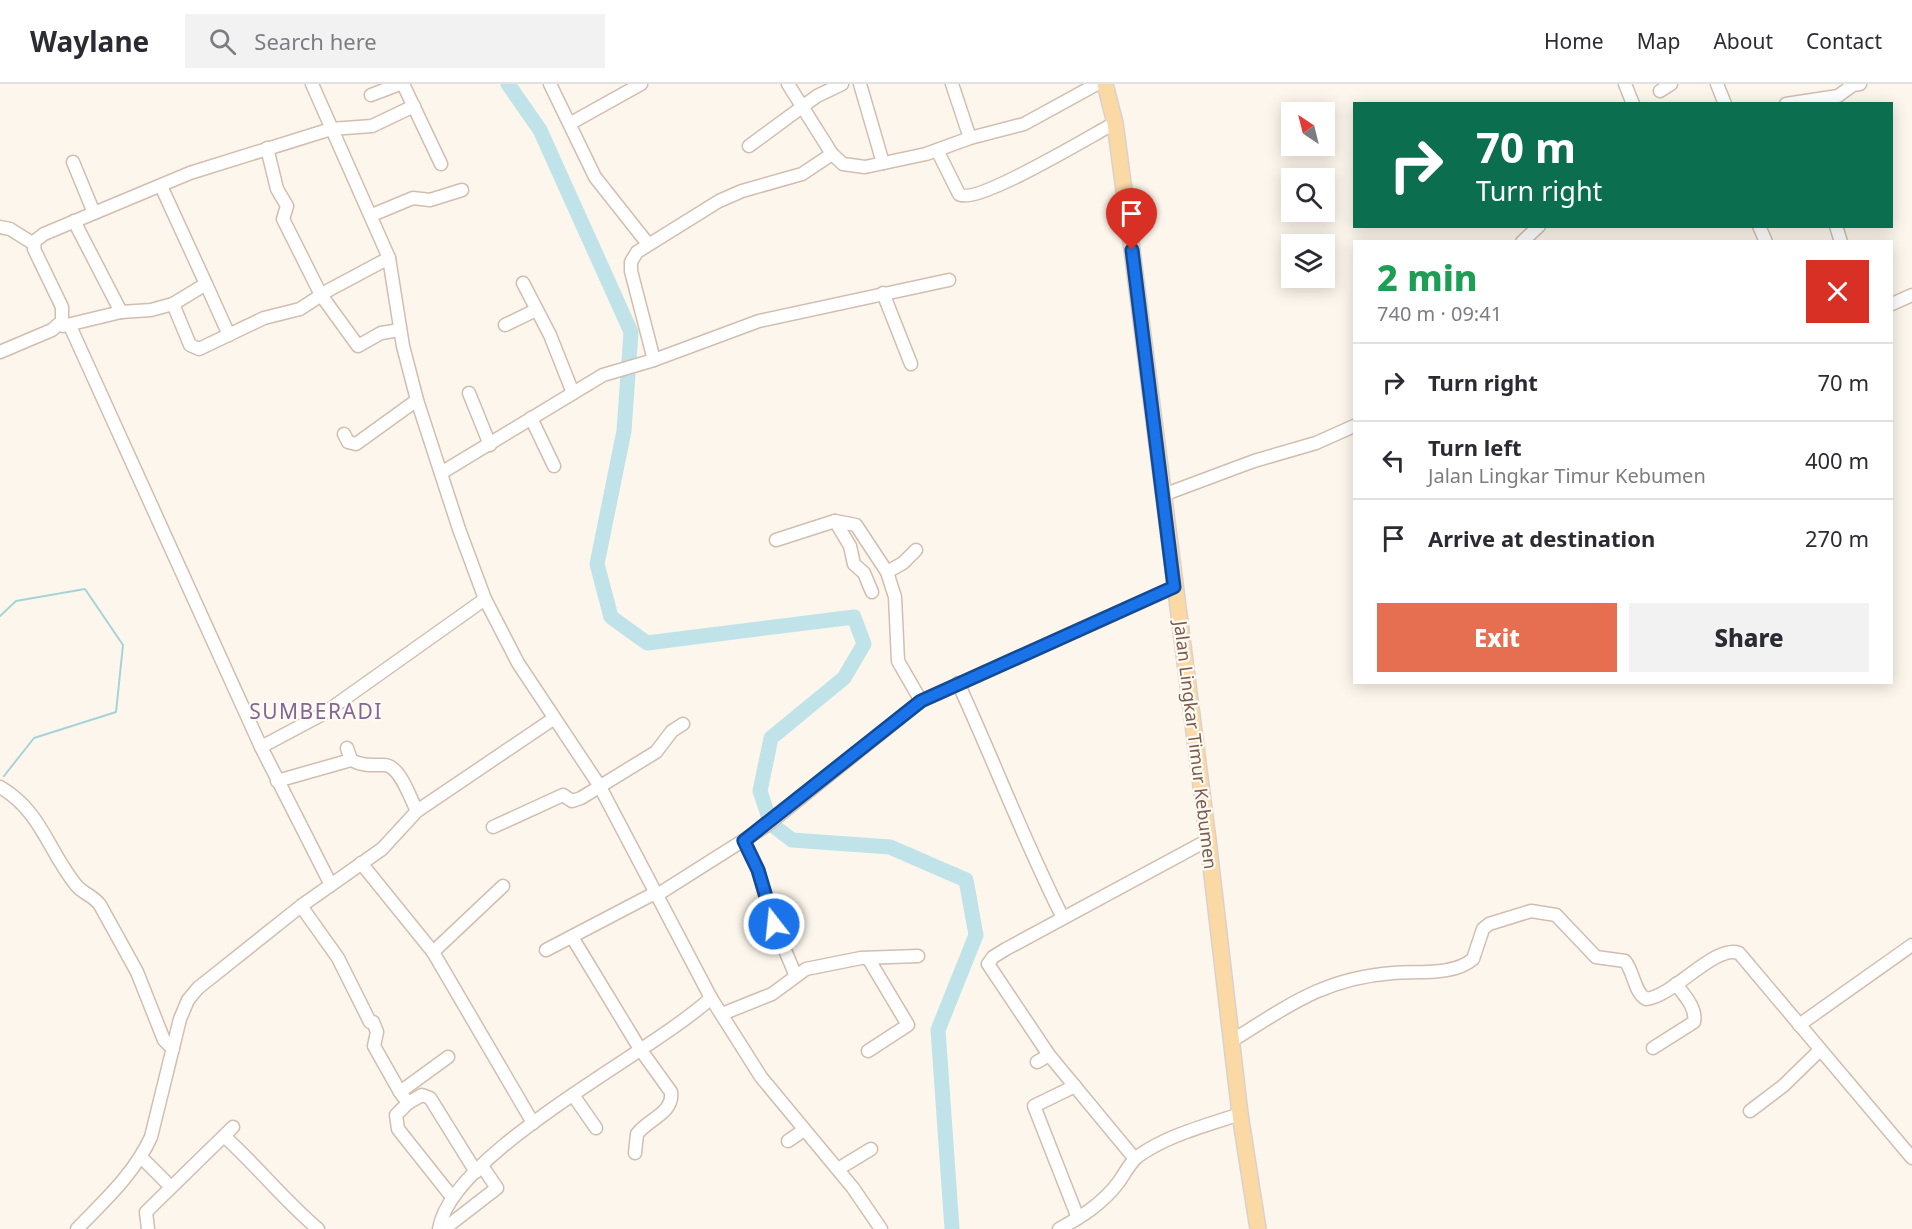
<!DOCTYPE html>
<meta charset="utf-8">
<style>
body{margin:0;font-family:"Noto Sans",sans-serif;background:#f2f2f3;color:#2b2b33;height:100vh;display:flex;flex-direction:column;font-size:22px;white-space:nowrap}
*{box-sizing:border-box;margin:0}
p{font-size:20px;color:#7c7c81}
.icon{flex:none;width:33px;height:33px;fill:none;stroke:currentColor;stroke-width:2;stroke-linecap:round;stroke-linejoin:round}
.map{position:relative;flex:1;overflow:hidden}
.sheet{position:absolute;left:1353px;top:156px;width:540px;height:444px;display:flex;flex-direction:column;background:#fff;border-radius:0px;box-shadow:0 3px 15px #0003}
.sheet>*{flex:none}
.guide{position:absolute;left:1353px;top:18px;width:540px;height:126px;border-radius:0px;box-shadow:0 3px 15px #0003;background:#0b6e4f;color:#fff;overflow:hidden}
.needle{width:39px;rotate:325deg}
.controls{position:absolute;left:1281px;top:18px;display:grid;gap:12px}
.controls a{display:grid;place-items:center;width:54px;height:54px;border-radius:0px;background:#fff;box-shadow:0 3px 15px #0003;font-size:30px}
.pin{position:absolute;display:grid;place-items:center;width:51px;height:51px;color:#fff;margin:-62px -26px;border-radius:50% 50% 50% 0;rotate:-45deg;box-shadow:0 0 6px #0007}
.pin .icon{rotate:45deg}
.me{position:absolute;width:66px;margin:-33px;rotate:344deg;stroke-linejoin:round;filter:drop-shadow(0 0 4px #0008)}
.turn{display:flex;align-items:center;gap:21px;height:126px;padding:0 24px;font-size:27px}
.turn .icon{width:78px;height:78px;stroke-width:2.5}
.turn b{display:block;font-size:42px;line-height:51px}
.round{display:grid;place-items:center;flex:none;width:63px;height:63px;border-radius:0px;background:#f2f2f3}
.head{display:flex;align-items:center;justify-content:space-between;height:102px;padding:0 24px}
h1{font-size:36px;font-weight:800;line-height:45px;color:#1e9e55}
.cta{display:flex;gap:12px;margin-top:auto;padding:12px 24px}
.cta a{flex:1;height:69px;border-radius:0px;background:#e76f51;color:#fff;font-size:24px;font-weight:800;line-height:69px;text-align:center}
.cta a+a{background:#f2f2f3;color:#2b2b33}
ul{padding:0;list-style:none}
li{display:flex;align-items:center;gap:18px;height:78px;padding:0 24px;border-top:2px solid #e1e1e2}
li div{flex:1}
li b{display:block;font-size:22px}
li em{font-style:normal}
header{display:flex;align-items:center;gap:36px;box-sizing:border-box;height:84px;padding:0 30px;background:#fff;border-bottom:2px solid #e1e1e2}
header strong{font-size:28px}
nav{display:flex;gap:33px;margin-inline-start:auto;font-size:21px}
.search{width:420px;height:54px;background:#f2f2f3;display:flex;align-items:center;gap:15px;box-sizing:border-box;padding:0 21px;border-radius:0px;color:#7c7c81;font-size:22px}
.map>svg:first-child{display:block}
.lines{fill:none;stroke-linecap:round;stroke-linejoin:round}
.stream{stroke:#a5d3da;stroke-width:2}
.river{stroke:#bfe3e8;stroke-width:15}
.minor-casing{stroke:#d1beb0;stroke-width:15}
.major-casing{stroke:#dad1cd;stroke-width:18}
.minor{stroke:#fff;stroke-width:12}
.major{stroke:#fbd9a5;stroke-width:15}
.route-casing{stroke:#114b97;stroke-width:15}
.route{stroke:#1a73e8;stroke-width:10}
.labels{text-anchor:middle;stroke-width:4.5;stroke-linejoin:round;paint-order:stroke}
.street-label{font-size:18px;fill:#7a5c4d;stroke:#fffaf3}
.quarter-label{font-size:21px;letter-spacing:1.5px;fill:#846695;stroke:#fffaf3}
</style>
<header>
<strong>Waylane</strong>
<div class="search"><svg class="icon" aria-label="search" viewBox="0 0 24 24"><circle cx="10" cy="10" r="6"/><path d="M15 15l6 6"/></svg>Search here</div>
<nav><a>Home</a><a>Map</a><a>About</a><a>Contact</a></nav>
</header>
<div class="map">
<svg width="1912" height="1145" viewBox="0 0 1912 1145">
<rect width="100%" height="100%" fill="#fdf6ec"/>
<g class="lines">
<path class="stream" d="M0 532 16 517 85 505 123 561 116 628 34 654 4 692"/>
<path class="river" d="M508 0 540 46 631 248 624 347 597 480 611 533 647 559 854 533 864 560 844 594 771 654 760 707 771 740 792 756 890 763 966 796 976 851 938 946 952 1145"/>
<g class="minor-casing">
<g id="minor">
<path d="M312 0 389 174 403 262 417 316 459 445 485 515 518 579 599 701 711 914C652 969 451 1068 439 1145"/>
<path d="M403 0 441 80"/>
<path d="M550 0 595 93 648 160"/>
<path d="M788 0 832 70 843 80 865 83 926 70 970 54 1024 40 1097 0"/>
<path d="M860 0 883 79"/>
<path d="M952 0 970 54"/>
<path d="M1625 0 1633 20"/>
<path d="M1717 0 1725 20"/>
<path d="M1660 7 1671 0"/>
<path d="M371 11 400 0"/>
<path d="M1786 20 1838 12 1853 1 1860 0"/>
<path d="M571 39 641 0"/>
<path d="M749 62 817 12 842 0"/>
<path d="M267 64 277 105 287 122 283 135 321 211 358 262 381 249 400 246"/>
<path d="M937 66 959 110C976 122 1092 51 1115 39"/>
<path d="M73 78 94 129"/>
<path d="M161 102 206 200"/>
<path d="M372 131 413 114 430 116 462 106"/>
<path d="M74 137 121 228"/>
<path d="M1759 142 1766 158"/>
<path d="M1836 142 1841 158"/>
<path d="M0 143 10 145 34 160"/>
<path d="M1522 158 1539 142"/>
<path d="M523 199 550 251 573 309"/>
<path d="M883 209 911 280"/>
<path d="M173 220 206 200 229 251"/>
<path d="M1892 220 1912 211"/>
<path d="M505 241 536 226"/>
<path d="M63 242 121 228 151 226 173 220 190 261 199 265 264 234 300 225 329 206 389 174"/>
<path d="M70 242 261 663 331 801"/>
<path d="M0 268 52 246 62 237V223L34 165 35 157 44 150 190 89 331 45 372 42 414 22"/>
<path d="M654 276 631 187V178L637 168 719 117 742 107 802 90 832 70"/>
<path d="M469 309 490 361"/>
<path d="M531 334 554 382"/>
<path d="M344 350 348 358 356 360 417 316"/>
<path d="M441 389 603 291 654 276 759 237 949 196"/>
<path d="M1163 411 1254 377 1316 359 1354 342"/>
<path d="M835 437 850 462 854 480 864 489 872 508"/>
<path d="M776 456 835 437 856 441 887 488 895 513 898 577 921 617"/>
<path d="M887 488 903 479 916 466"/>
<path d="M958 599C994 677 1024 757 1063 834"/>
<path d="M261 663 323 630 485 515"/>
<path d="M347 664 351 676C363 682 370 681 384 681 400 681 410 714 417 727"/>
<path d="M277 697 351 676"/>
<path d="M0 703C42 728 47 765 76 801 83 810 93 811 100 821L137 888 164 956 173 965"/>
<path d="M493 743 563 711 572 717 581 714 656 668 672 647 683 640"/>
<path d="M744 757 758 786 774 840 795 890"/>
<path d="M361 779 433 868 533 1039"/>
<path d="M657 811 766 742 921 617 1174 503"/>
<path d="M301 822 338 874 370 938H373L377 948 374 962 400 1008 448 973"/>
<path d="M572 853 640 965 671 1008C674 1029 648 1035 637 1050L635 1069"/>
<path d="M546 866 655 809"/>
<path d="M433 868 503 802"/>
<path d="M711 914 761 993 853 1104 881 1145"/>
<path d="M722 930 772 910 806 885 861 874 918 872"/>
<path d="M1799 941 1912 861"/>
<path d="M1233 956C1289 921 1325 894 1393 889 1418 887 1453 892 1473 875L1483 845 1489 840 1531 827 1556 831 1596 873 1625 877C1634 888 1634 908 1646 915 1674 912 1715 860 1739 869L1912 1074"/>
<path d="M1653 964 1694 938C1697 924 1684 911 1676 900"/>
<path d="M868 967 908 941 868 874"/>
<path d="M1037 978 1049 971"/>
<path d="M1075 1002 1034 1022 1078 1134"/>
<path d="M400 1008 408 1019 422 1011 430 1014 476 1088"/>
<path d="M573 1011 596 1044"/>
<path d="M408 1019 396 1031 398 1045 452 1113"/>
<path d="M1750 1027 1783 1002 1820 966"/>
<path d="M224 1052C257 1082 284 1116 318 1145"/>
<path d="M788 1057 804 1046"/>
<path d="M141 1073 171 1103"/>
<path d="M1135 1075 1049 971 988 880 993 873 1006 865 1208 756"/>
<path d="M838 1085 871 1065"/>
<path d="M77 1145C105 1116 134 1090 151 1053L180 935 188 916 198 904 301 822 382 765 417 727 553 635"/>
<path d="M148 1145 146 1128 233 1043"/>
<path d="M444 1145 497 1104 482 1082"/>
<path d="M1059 1145C1081 1133 1102 1120 1118 1099 1124 1091 1129 1080 1137 1073 1167 1051 1205 1042 1240 1030"/>
</g>
</g>
<g class="major-casing">
<path id="major" d="M1105 0 1115 39 1132 166 1208 756 1240 1030 1258 1145"/>
</g>
<use href="#minor" class="minor"/>
<use href="#major" class="major"/>
</g>
<g class="lines">
<g class="route-casing">
<path id="route" d="M774 840 758 786 744 757 921 617 1174 503 1132 166"/>
</g>
<use href="#route" class="route"/>
</g>
<g class="labels">
<g class="street-label">
<text transform="translate(1195 661) rotate(83)" y="6">Jalan Lingkar Timur Kebumen</text>
</g>
<g class="quarter-label">
<text x="316" y="635">SUMBERADI</text>
</g>
</g>
</svg>
<div class="controls">
<a><svg class="needle" viewBox="-14 -14 28 28"><path d="M0-13l5 13h-10z" fill="#e53935"/><path d="M0 13l5-13h-10z" fill="#7c7c81"/></svg></a>
<a><svg class="icon" aria-label="search" viewBox="0 0 24 24"><circle cx="10" cy="10" r="6"/><path d="M15 15l6 6"/></svg></a>
<a><svg class="icon" aria-label="layers" viewBox="0 0 24 24"><path d="M12 4l9 5-9 5-9-5zM3 14l9 5 9-5"/></svg></a>
</div>
<div class="pin" style="left:1132px;top:166px;background:#d93025"><svg class="icon" aria-label="arrive" viewBox="0 0 24 24"><path d="M6 21V4h12l-3 4 3 4H6"/></svg></div>
<svg class="me" style="left:774px;top:840px" viewBox="-20 -20 40 40"><circle r="17" fill="#1a73e8" stroke="#fff" stroke-width="3"/><path d="M0-11L8 9 0 5-8 9z" fill="#fff"/></svg>
<div class="guide">
<div class="turn"><svg class="icon" aria-label="right" viewBox="0 0 24 24"><path d="M7 20v-9h11M14 6l5 5-5 5"/></svg><div><b>70 m</b>Turn right</div></div>
</div>
<section class="sheet">
<div class="head"><div><h1>2 min</h1><p>740 m · 09:41</p></div><a class="round" style="background:#d93025;color:#fff"><svg class="icon" aria-label="close" viewBox="0 0 24 24"><path d="M6 6l12 12M18 6L6 18"/></svg></a></div>
<ul>
<li><svg class="icon" aria-label="right" viewBox="0 0 24 24"><path d="M7 20v-9h11M14 6l5 5-5 5"/></svg><div><b>Turn right</b></div><em>70 m</em></li>
<li><svg class="icon" aria-label="left" viewBox="0 0 24 24"><path d="M17 20v-9H6M10 6l-5 5 5 5"/></svg><div><b>Turn left</b><p>Jalan Lingkar Timur Kebumen</p></div><em>400 m</em></li>
<li><svg class="icon" aria-label="arrive" viewBox="0 0 24 24"><path d="M6 21V4h12l-3 4 3 4H6"/></svg><div><b>Arrive at destination</b></div><em>270 m</em></li>
</ul>
<div class="cta"><a>Exit</a><a>Share</a></div>
</section>
</div>
